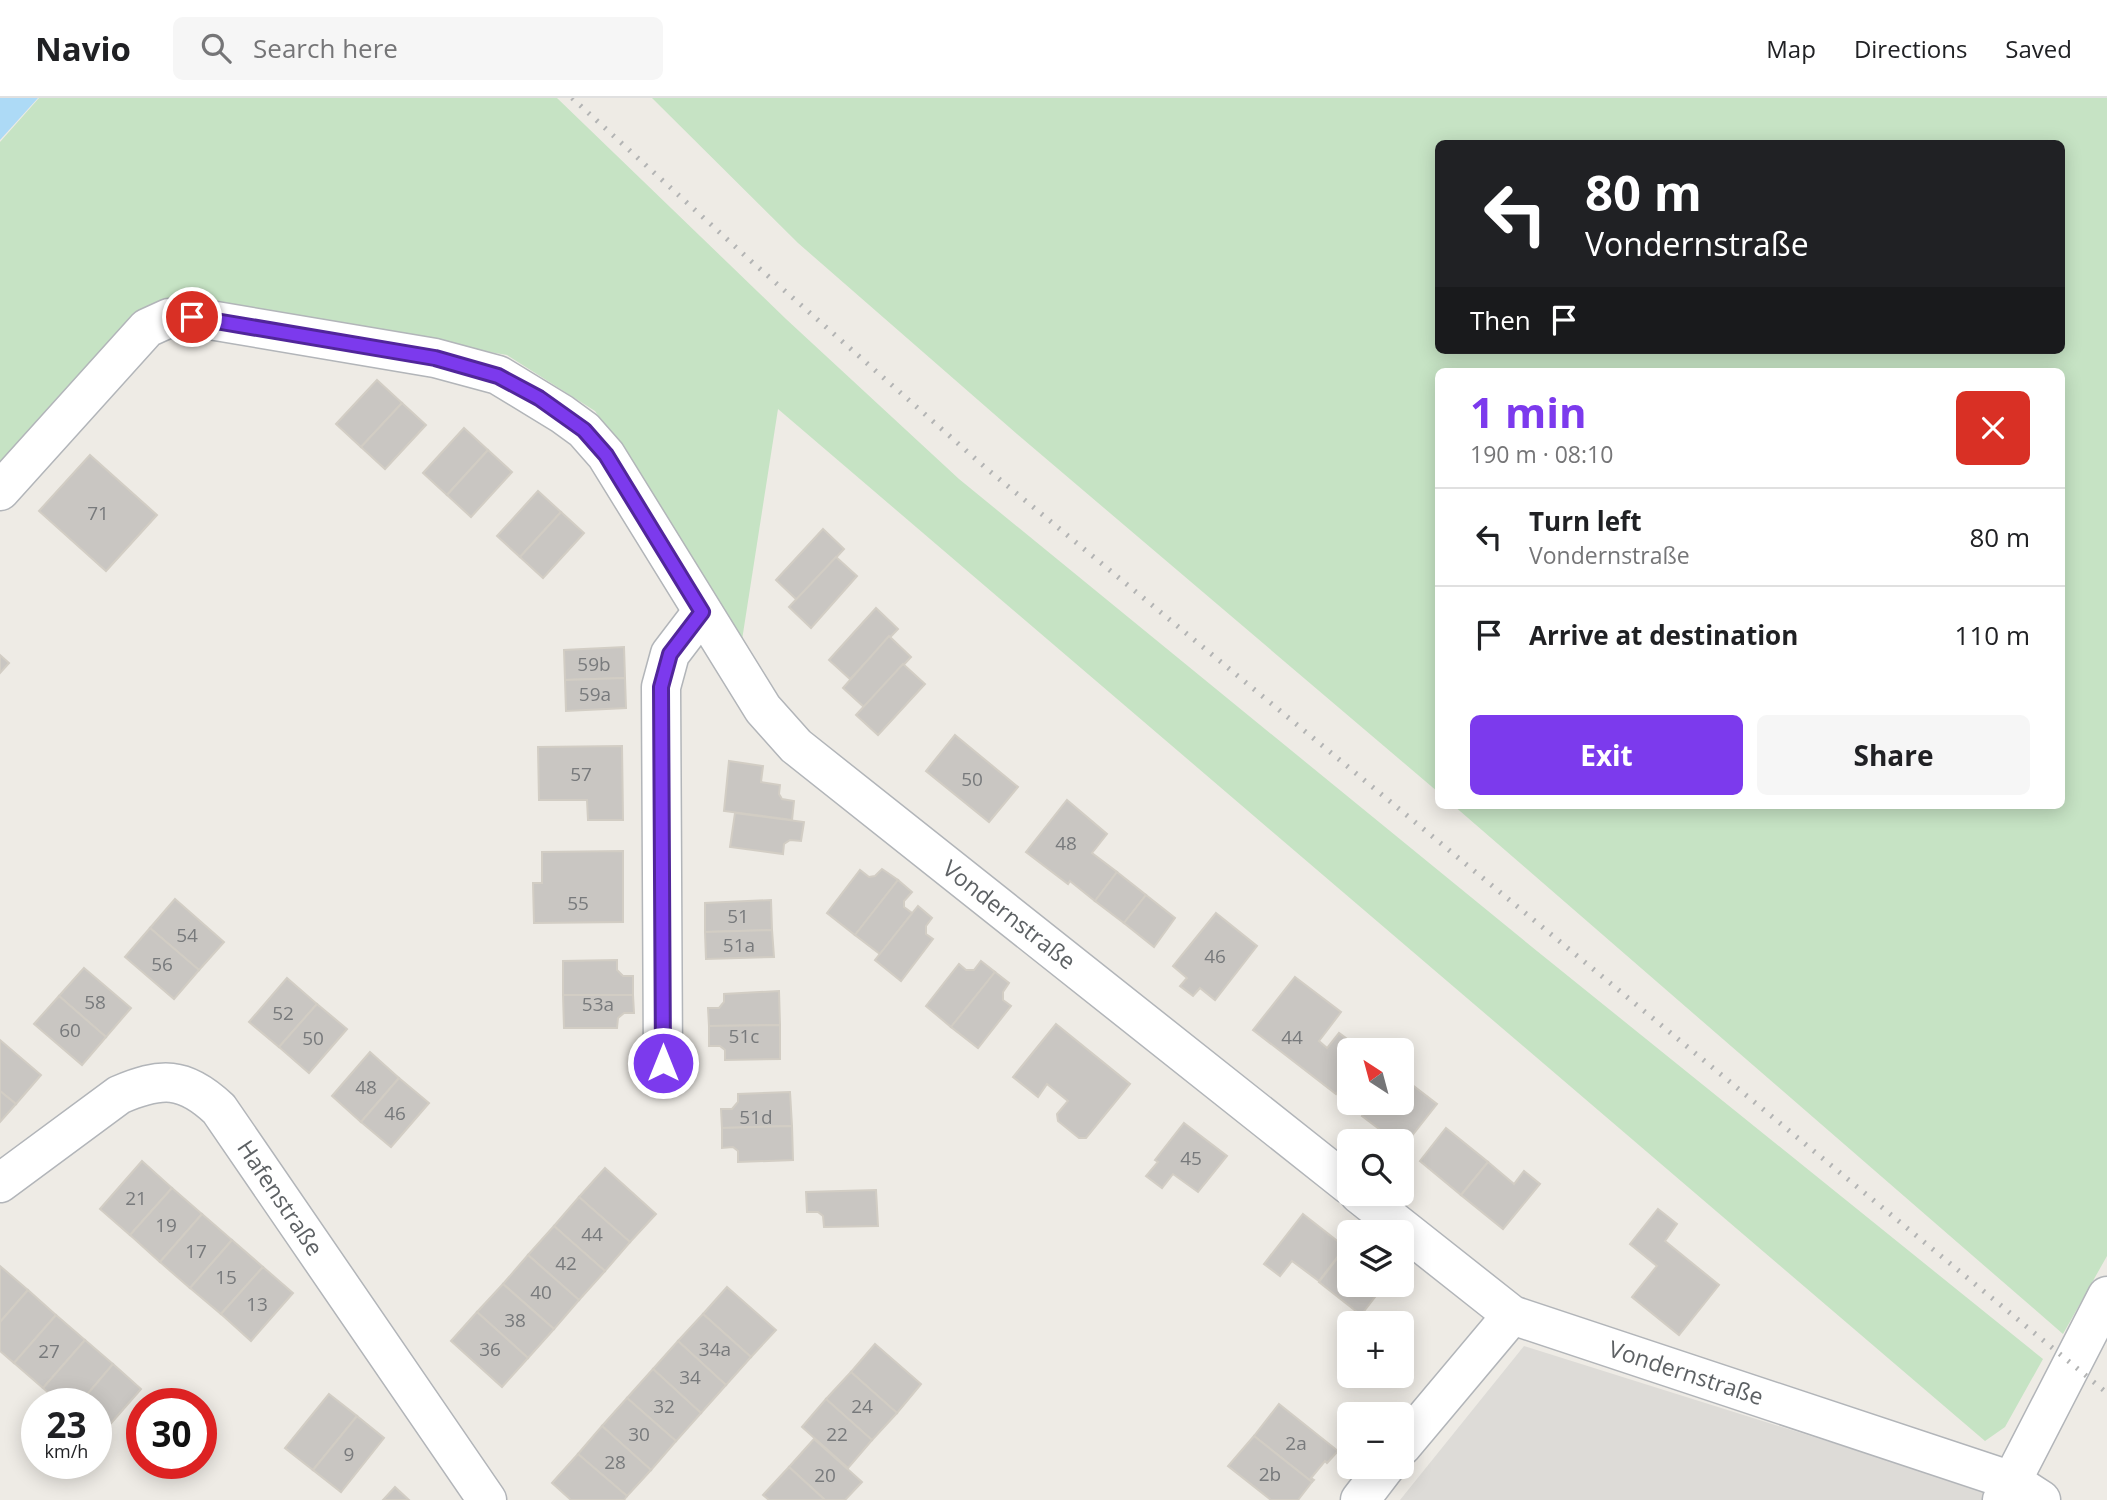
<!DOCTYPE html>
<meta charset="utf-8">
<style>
body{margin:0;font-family:"Open Sans",sans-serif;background:#f6f6f6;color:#202124;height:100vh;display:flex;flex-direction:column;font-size:26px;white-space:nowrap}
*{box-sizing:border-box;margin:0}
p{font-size:23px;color:#757577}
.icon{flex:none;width:38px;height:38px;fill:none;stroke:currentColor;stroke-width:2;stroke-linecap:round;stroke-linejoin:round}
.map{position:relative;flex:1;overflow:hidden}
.sheet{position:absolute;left:1435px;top:270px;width:630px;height:441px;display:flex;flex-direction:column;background:#fff;border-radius:10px;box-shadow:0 4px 18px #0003}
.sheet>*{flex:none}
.guide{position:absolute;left:1435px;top:42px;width:630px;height:214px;border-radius:10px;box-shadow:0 4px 18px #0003;background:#202124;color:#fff;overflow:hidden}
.needle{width:46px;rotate:324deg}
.controls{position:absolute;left:1337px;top:940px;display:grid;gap:14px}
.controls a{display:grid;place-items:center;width:77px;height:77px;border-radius:10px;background:#fff;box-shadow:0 4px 18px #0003;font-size:35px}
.speed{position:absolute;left:21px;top:1290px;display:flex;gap:14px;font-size:35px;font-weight:700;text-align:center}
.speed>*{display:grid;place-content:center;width:91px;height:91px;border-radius:50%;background:#fff;box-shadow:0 4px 18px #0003;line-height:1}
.speed small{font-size:18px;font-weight:400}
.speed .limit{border:10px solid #d22;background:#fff;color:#111}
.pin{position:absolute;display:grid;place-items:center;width:60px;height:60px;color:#fff;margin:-30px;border:4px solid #fff;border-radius:50%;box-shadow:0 2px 7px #0007}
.me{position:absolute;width:77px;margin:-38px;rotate:0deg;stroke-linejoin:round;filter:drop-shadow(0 0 5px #0008)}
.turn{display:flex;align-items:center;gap:24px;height:147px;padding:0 35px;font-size:32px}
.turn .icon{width:91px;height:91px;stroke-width:2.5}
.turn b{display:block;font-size:49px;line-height:60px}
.then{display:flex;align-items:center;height:66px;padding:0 35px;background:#0003;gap:14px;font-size:26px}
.round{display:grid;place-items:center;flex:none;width:74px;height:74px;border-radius:10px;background:#f6f6f6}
.headline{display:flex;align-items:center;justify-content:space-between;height:119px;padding:0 35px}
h1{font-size:42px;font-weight:700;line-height:52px;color:#7c3aed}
.cta{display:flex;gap:14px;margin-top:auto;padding:14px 35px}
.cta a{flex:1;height:80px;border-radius:10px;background:#7c3aed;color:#fff;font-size:28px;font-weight:700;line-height:80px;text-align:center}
.cta a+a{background:#f6f6f6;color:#202124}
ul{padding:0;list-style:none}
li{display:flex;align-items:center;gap:21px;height:98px;padding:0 35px;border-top:2px solid #e0e0e0}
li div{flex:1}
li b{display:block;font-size:26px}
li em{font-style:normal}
header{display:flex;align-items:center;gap:42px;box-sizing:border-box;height:98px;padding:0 35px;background:#fff;border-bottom:2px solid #e0e0e0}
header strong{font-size:33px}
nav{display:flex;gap:38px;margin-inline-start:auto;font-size:24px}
.search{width:490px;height:63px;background:#f6f6f6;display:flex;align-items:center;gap:18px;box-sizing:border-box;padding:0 24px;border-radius:10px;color:#757577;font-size:26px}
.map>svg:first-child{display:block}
.industrial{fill:#dddbd7}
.green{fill:#c6e3c4;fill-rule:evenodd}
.water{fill:#addaf6}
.building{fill:#c9c6c2;stroke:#d2cdc4;stroke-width:2}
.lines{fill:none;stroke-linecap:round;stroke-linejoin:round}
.minor-casing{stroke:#b2b5b9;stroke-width:41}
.minor{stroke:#fff;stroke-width:38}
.rail{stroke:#b3b4b4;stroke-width:5;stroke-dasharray:2 9;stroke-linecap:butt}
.route-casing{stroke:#51269a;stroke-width:18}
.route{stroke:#7c3aed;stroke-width:12}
.labels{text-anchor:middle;stroke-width:5;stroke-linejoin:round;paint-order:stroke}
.number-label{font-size:19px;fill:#787a7c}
.street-label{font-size:23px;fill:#5d6164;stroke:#fff}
</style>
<header>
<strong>Navio</strong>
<div class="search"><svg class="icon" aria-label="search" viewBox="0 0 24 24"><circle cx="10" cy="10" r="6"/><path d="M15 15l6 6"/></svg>Search here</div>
<nav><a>Map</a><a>Directions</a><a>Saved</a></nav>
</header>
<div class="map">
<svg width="2107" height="1402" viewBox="0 0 2107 1402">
<rect width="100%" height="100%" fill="#eeebe5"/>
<path class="industrial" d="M1524 1248 1938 1378 2027 1402H1400Z"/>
<g class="green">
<path d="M39 0H557L786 221 959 381 1532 849 2043 1261 2005 1329 1985 1343 778 311 742 542 595 313 507 257 196 204 0 375V44Z"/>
<path d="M652 0H2107V1158L2063 1236 1453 707H2062V273H1438V694L1017 336 798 145ZM1438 46H2062V252H1438Z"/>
</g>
<path class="water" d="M0 0H38L0 42Z"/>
<g class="building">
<path d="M377 282 402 305 361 349 336 326Z"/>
<path d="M402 305 426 327 385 371 361 349Z"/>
<path d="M464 330 488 352 447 397 423 375Z"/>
<path d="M488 352 512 374 471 419 447 397Z"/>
<path d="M90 357 157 417 106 473 39 413Z"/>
<path d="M538 393 561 414 520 459 497 438Z"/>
<path d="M561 414 584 435 543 480 520 459Z"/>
<path d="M823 431 844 451 797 502 776 482Z"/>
<path d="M836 459 857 478 811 530 789 509Z"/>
<path d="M876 510 898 531 850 581 829 562Z"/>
<path d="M889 538 911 559 864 609 843 590Z"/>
<path d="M624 549 625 580 565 582 564 552Z"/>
<path d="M0 557 9 565 0 575Z"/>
<path d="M903 566 925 586 878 637 856 617Z"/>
<path d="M625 580 626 610 566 613 565 582Z"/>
<path d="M955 637 1018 689 989 724 926 673Z"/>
<path d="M622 648 623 722H588L587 702H539L538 649Z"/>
<path d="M729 663 763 668 761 684 780 687 779 696 782 701 794 703 792 722 724 713Z"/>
<path d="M1067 702 1107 736 1092 755 1117 774 1095 803 1070 783 1068 786 1026 754Z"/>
<path d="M735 715 804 724 801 743 790 742 784 746 783 756 730 749Z"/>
<path d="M623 753V824L534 825 533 785H542V754Z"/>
<path d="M882 771 898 782 855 837 827 815 860 772 869 779 875 778Z"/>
<path d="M1117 774 1146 797 1124 825 1095 803Z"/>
<path d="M898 782 912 794 904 803V809L912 815 880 856 855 837Z"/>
<path d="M1146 797 1175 820 1154 849 1124 825Z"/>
<path d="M175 801 224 844 199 872 150 830Z"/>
<path d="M771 802 772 832 705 834V805Z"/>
<path d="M918 808 932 820 926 828V836L933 841 901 883 875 862Z"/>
<path d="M1216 815 1257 848 1215 902 1200 890 1193 898 1180 888 1187 880 1173 868Z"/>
<path d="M150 830 199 872 174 901 125 859Z"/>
<path d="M772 832 774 859 706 861 705 834Z"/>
<path d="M617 862V872L623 878H633V897H563V863Z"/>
<path d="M981 863 995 874 951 929 926 908 959 866 966 872H974Z"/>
<path d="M84 870 131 910 106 939 59 898Z"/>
<path d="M995 874 1009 885 1003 894V902L1011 908 978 950 951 929Z"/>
<path d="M1295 879 1341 914 1319 943 1327 950 1339 935 1362 952H1349V978L1336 996 1253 932Z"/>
<path d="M287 880 317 906 279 949 249 924Z"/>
<path d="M779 893 780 927 709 928 708 910H719L724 904V896Z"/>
<path d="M563 897H633L634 915H624L618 920 617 930H564Z"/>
<path d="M59 898 106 939 82 967 34 926Z"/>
<path d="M317 906 347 931 309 975 279 949Z"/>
<path d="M1056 926 1130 986 1086 1040H1079L1058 1023 1057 1016 1068 1003 1047 986 1038 999 1013 979Z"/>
<path d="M780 927V961L725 962V952L720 948H709V928Z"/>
<path d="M0 942 41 977 16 1006 0 993Z"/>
<path d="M370 954 399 980 361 1024 332 998Z"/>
<path d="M1402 979 1437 1006 1403 1049 1402 1043H1395L1362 1018 1372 1004H1402Z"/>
<path d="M399 980 429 1005 391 1049 361 1024Z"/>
<path d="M0 993 16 1006 0 1024Z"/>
<path d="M790 994 792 1028 722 1030 721 1011H732L738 1004V996Z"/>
<path d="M1184 1025 1227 1058 1198 1094 1173 1076 1162 1090 1146 1078 1158 1064 1155 1062Z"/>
<path d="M792 1028 793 1062 738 1064V1053L733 1049 722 1050V1030Z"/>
<path d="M1446 1030 1488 1064 1461 1097 1420 1063Z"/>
<path d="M142 1063 172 1090 130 1137 100 1111Z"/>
<path d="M1488 1064 1514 1086 1524 1073 1540 1086 1503 1131 1461 1097Z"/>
<path d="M605 1070 656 1116 630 1144 579 1099Z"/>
<path d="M172 1090 202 1116 160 1164 130 1137Z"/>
<path d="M876 1092 878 1128 824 1129 823 1118 818 1114H807L806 1094Z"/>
<path d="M579 1099 630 1144 605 1173 554 1128Z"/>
<path d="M1658 1111 1677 1126 1665 1143 1719 1187 1679 1237 1632 1199 1657 1168 1630 1146Z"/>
<path d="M202 1116 232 1142 190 1190 160 1164Z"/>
<path d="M1303 1116 1345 1149 1319 1183 1292 1163 1280 1178 1264 1166Z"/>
<path d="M554 1128 605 1173 579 1202 528 1157Z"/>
<path d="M232 1142 263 1169 221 1216 190 1190Z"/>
<path d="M1346 1149 1349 1152V1186H1385L1361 1217 1319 1184Z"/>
<path d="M528 1157 579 1202 554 1231 503 1186Z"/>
<path d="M0 1168 28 1192 0 1224Z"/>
<path d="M263 1169 293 1195 251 1243 221 1216Z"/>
<path d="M503 1186 554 1231 528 1260 477 1214Z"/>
<path d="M727 1189 776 1232 751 1259 703 1216Z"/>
<path d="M28 1192 56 1217 14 1265 0 1253V1224Z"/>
<path d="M477 1214 528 1260 502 1289 451 1243Z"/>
<path d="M703 1216 751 1259 726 1287 678 1243Z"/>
<path d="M56 1217 85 1242 43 1290 14 1265Z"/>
<path d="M85 1242 113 1266 79 1306H61L43 1290Z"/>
<path d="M678 1243 726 1287 701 1315 653 1271Z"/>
<path d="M875 1246 921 1286 897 1315 851 1274Z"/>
<path d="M113 1266 141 1291 99 1339 96 1336V1306H79Z"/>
<path d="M653 1271 701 1315 676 1343 627 1300Z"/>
<path d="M851 1274 897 1315 872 1342 826 1301Z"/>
<path d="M329 1296 357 1318 313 1372 285 1350Z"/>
<path d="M627 1300 676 1343 651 1372 602 1328Z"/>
<path d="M826 1301 872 1342 848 1370 802 1329Z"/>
<path d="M1279 1306 1338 1353 1327 1365 1325 1363 1311 1380 1314 1382 1312 1384 1254 1338Z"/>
<path d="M357 1318 384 1340 341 1394 313 1372Z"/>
<path d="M602 1328 651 1372 627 1398 578 1356Z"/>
<path d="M1254 1338 1312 1384 1298 1402H1271L1228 1368Z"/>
<path d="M814 1341 862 1384 845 1402H825L789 1369Z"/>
<path d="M578 1356 627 1398 624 1402H571L552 1385Z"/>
<path d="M789 1369 825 1402H769L763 1397Z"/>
<path d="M395 1389 409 1402H383Z"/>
</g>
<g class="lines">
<g class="minor-casing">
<g id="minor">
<path d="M0 393 147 230 169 220 192 219 435 260 498 277 562 316 584 332 606 357 763 611 796 648 1349 1087"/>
<path d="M663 965 661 589 670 556 702 514"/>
<path d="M0 1085 119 997C161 979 184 978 219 1011L487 1402"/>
<path d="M1359 1096 1512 1217 2012 1383 2041 1402"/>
<path d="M1402 1348 1512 1217"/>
<path d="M1360 1402 1386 1368"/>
<path d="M2002 1402 2107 1198"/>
</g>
</g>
<use href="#minor" class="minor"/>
<path class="rail" d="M572 0 751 163 987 371 2107 1295"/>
</g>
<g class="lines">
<g class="route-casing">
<path id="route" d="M192 219 435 260 498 278 539 300 584 332 606 357 702 514 670 556 661 589 663 965"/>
</g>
<use href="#route" class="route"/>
</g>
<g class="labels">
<g class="number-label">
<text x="98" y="422">71</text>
<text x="594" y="573">59b</text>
<text x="595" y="603">59a</text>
<text x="581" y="683">57</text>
<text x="972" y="688">50</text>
<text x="1066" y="752">48</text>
<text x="578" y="812">55</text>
<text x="738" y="825">51</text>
<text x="187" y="844">54</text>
<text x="739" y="854">51a</text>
<text x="1215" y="865">46</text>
<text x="162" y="873">56</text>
<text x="95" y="911">58</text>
<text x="598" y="913">53a</text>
<text x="283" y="922">52</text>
<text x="70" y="939">60</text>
<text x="744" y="945">51c</text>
<text x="1292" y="946">44</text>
<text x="313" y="947">50</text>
<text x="366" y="996">48</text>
<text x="395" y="1022">46</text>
<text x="756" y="1026">51d</text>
<text x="1191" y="1067">45</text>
<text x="136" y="1107">21</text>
<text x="166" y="1134">19</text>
<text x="592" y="1143">44</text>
<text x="196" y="1160">17</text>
<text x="566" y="1172">42</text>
<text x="226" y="1186">15</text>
<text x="541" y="1201">40</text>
<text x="257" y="1213">13</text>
<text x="515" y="1229">38</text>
<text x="490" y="1258">36</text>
<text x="715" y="1258">34a</text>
<text x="49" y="1260">27</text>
<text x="690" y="1286">34</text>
<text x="664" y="1315">32</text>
<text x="862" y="1315">24</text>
<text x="639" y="1343">30</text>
<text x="837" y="1343">22</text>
<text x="1296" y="1352">2a</text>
<text x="349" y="1363">9</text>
<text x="615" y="1371">28</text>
<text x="1270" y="1383">2b</text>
<text x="825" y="1384">20</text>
</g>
<g class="street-label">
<text transform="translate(1009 817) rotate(38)" y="8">Vondernstraße</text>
<text transform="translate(280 1100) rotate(56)" y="8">Hafenstraße</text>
<text transform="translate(1686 1275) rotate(18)" y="8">Vondernstraße</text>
</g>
</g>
</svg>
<div class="controls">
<a><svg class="needle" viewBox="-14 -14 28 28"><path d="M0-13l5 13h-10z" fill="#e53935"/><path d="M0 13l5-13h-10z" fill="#757577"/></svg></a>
<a><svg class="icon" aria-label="search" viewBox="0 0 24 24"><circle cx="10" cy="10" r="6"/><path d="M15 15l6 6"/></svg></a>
<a><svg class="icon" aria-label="layers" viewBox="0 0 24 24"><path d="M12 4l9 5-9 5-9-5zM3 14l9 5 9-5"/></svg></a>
<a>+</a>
<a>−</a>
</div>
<div class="speed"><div>23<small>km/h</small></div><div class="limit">30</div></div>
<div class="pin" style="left:192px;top:219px;background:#d93025"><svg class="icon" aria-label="arrive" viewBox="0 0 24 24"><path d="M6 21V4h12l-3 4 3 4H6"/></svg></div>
<svg class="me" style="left:663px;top:965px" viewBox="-20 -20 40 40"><circle r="17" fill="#7c3aed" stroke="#fff" stroke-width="3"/><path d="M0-11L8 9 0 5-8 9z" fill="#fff"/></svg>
<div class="guide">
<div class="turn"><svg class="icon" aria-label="left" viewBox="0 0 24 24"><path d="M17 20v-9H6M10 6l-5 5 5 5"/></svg><div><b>80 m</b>Vondernstraße</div></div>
<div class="then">Then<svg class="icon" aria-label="arrive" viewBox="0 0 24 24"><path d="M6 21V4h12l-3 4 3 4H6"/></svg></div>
</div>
<section class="sheet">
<div class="headline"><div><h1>1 min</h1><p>190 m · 08:10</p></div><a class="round" style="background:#d93025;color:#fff"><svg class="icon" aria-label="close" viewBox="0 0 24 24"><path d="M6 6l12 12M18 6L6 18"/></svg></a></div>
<ul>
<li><svg class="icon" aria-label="left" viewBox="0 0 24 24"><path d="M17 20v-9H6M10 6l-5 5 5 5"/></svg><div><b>Turn left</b><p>Vondernstraße</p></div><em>80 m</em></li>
<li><svg class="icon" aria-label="arrive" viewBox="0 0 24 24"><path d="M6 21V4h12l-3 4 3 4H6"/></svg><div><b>Arrive at destination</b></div><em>110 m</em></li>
</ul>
<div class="cta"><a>Exit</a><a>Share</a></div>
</section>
</div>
